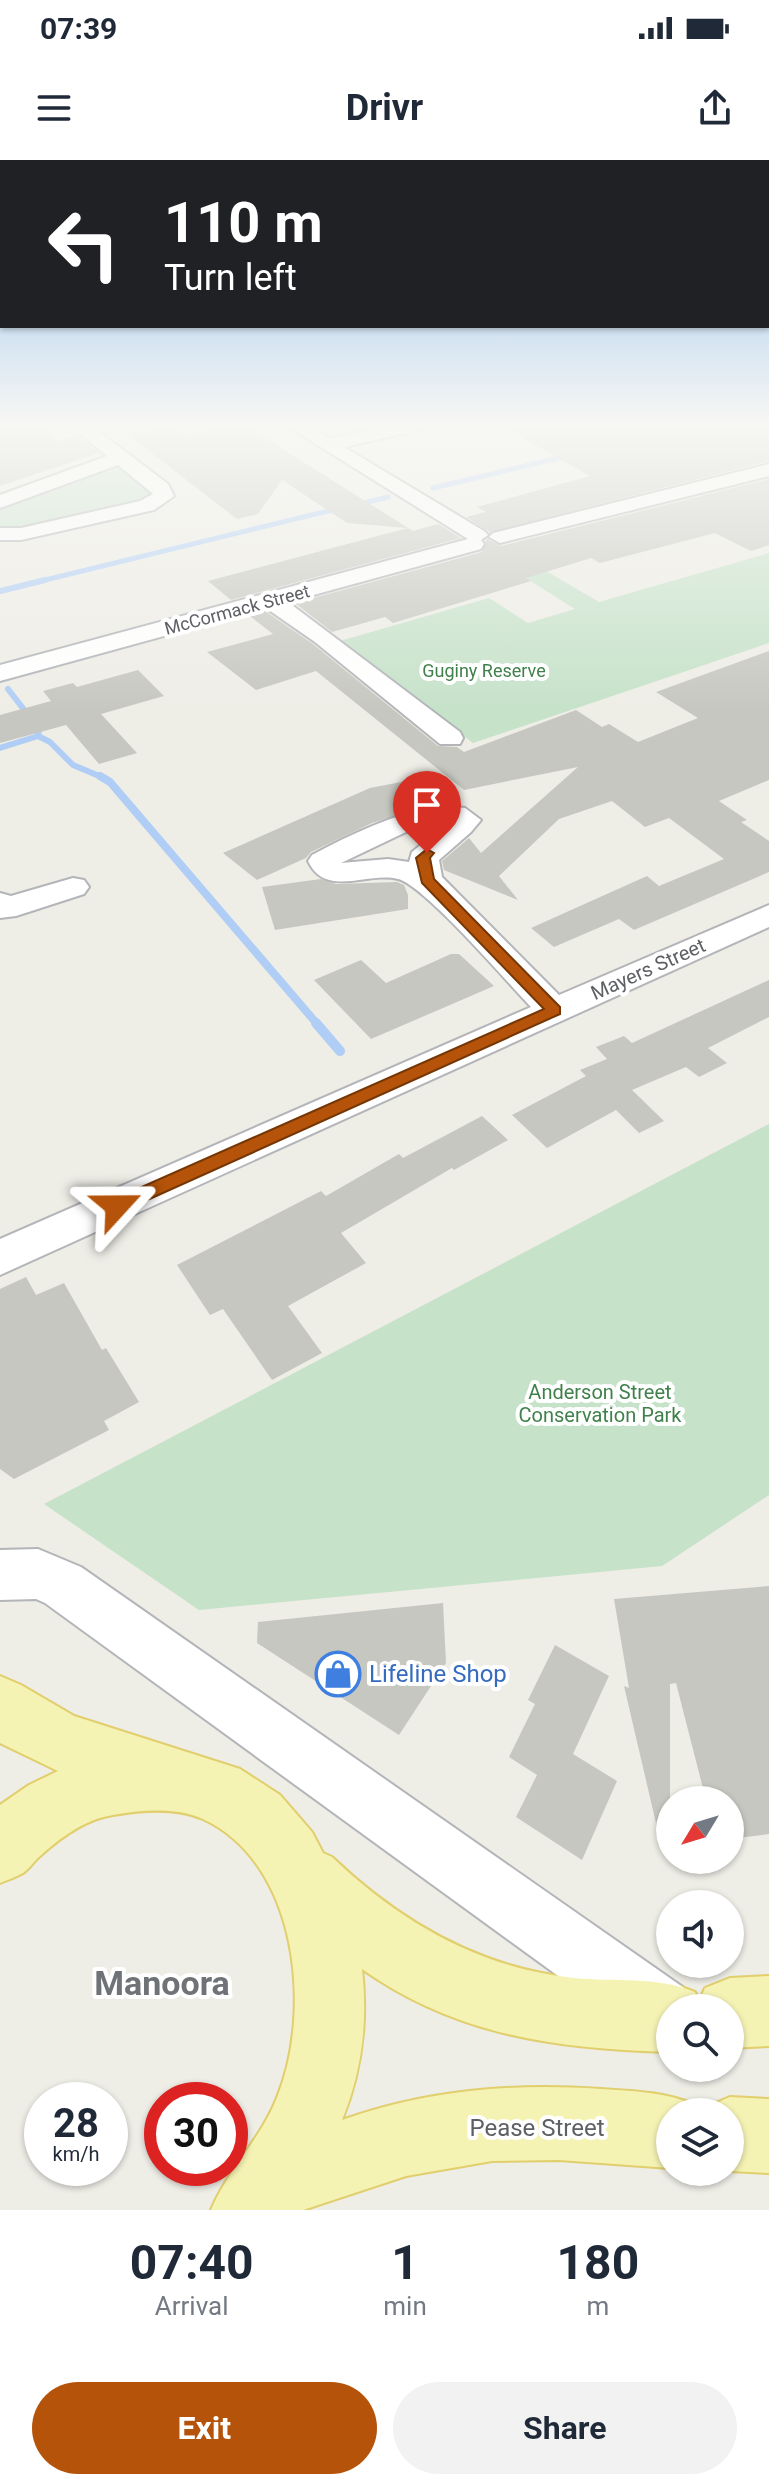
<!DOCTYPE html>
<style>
body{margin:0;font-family:Roboto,sans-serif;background:#f2f2f3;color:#1f2937;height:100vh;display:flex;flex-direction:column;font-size:30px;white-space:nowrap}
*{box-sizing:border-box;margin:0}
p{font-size:26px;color:#747a83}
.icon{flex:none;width:44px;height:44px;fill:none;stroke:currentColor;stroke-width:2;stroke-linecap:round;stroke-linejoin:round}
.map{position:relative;height:2050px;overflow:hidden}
.panel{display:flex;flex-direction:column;background:#fff;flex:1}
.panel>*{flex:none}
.banner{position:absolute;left:0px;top:0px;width:770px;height:168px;box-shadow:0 2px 6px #0004;background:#202124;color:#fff;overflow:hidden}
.needle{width:52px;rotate:232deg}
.buttons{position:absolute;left:656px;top:1626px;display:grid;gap:16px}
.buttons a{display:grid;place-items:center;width:88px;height:88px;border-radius:50%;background:#fff;box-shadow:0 2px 6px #0004;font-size:40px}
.speed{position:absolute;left:24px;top:1922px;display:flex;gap:16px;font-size:40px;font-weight:700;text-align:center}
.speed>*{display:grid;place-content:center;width:104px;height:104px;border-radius:50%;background:#fff;box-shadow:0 2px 6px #0004;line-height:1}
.speed small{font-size:20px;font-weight:400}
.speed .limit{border:12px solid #d22;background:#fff;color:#111}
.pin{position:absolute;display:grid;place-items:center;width:68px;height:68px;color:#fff;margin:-82px -34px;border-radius:50% 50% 50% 0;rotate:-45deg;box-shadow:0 0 8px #0007}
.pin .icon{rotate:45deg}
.me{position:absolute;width:88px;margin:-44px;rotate:66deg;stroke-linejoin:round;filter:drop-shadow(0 0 6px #0008)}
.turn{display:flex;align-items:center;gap:28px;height:168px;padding:0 32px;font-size:36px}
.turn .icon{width:104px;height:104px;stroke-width:2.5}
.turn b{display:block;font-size:56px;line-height:68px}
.eta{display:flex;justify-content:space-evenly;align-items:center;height:136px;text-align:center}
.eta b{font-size:48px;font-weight:700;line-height:56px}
.button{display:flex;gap:16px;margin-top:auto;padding:16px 32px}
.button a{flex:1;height:92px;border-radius:48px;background:#b45309;color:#fff;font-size:32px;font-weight:700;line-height:92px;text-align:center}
.button a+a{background:#f2f2f3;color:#1f2937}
.status{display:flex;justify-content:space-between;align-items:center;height:56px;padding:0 40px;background:#fff;direction:ltr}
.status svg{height:22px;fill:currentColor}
header{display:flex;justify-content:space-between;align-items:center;height:104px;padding:0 32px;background:#fff;font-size:36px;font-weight:700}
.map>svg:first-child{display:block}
.green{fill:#c6e2c9}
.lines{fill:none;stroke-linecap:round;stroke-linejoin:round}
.stream-far3{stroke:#b0cef5;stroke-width:5}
.stream-far2{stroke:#b0cef5;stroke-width:6}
.stream-far1{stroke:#b0cef5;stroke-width:8}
.stream{stroke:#b0cef5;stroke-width:10}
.building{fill:#c7c7c1}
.minor-casing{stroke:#b3b5b9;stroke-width:4}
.major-casing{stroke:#e1ce6d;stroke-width:4}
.minor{fill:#fff;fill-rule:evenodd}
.major{fill:#f5f3b4;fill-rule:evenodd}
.route{fill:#b45309;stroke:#753606;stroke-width:2}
.labels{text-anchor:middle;stroke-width:8;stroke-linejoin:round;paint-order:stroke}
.far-street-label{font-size:18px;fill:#5e6065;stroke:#fff}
.far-park-label{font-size:18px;fill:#40814b;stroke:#fff}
.street-label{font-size:20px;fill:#5e6065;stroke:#fff}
.park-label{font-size:20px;fill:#40814b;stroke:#fff}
.near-shop-label{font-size:24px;fill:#366cbe;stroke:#fff;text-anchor:start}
.near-street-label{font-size:24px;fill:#5e6065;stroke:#fff}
.near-district-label{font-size:34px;font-weight:bold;fill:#6f7276;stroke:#fff}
</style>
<div class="status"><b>07:39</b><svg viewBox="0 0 49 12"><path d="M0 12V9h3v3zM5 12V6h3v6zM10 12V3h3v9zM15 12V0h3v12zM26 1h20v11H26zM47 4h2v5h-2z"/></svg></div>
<header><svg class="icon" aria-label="menu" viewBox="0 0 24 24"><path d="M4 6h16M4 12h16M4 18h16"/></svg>Drivr<svg class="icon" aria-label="share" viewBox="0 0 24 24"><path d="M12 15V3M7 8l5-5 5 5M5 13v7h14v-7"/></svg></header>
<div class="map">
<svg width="769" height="2050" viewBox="0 0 769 2050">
<rect width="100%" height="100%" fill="#eeede6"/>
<g class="green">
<path d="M112 307 122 309 153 330 155 334 151 341 21 370 0 369V347Z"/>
<path d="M512 391 599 442 769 393V483L473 583 340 481 489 438 528 463 575 449 492 397Z"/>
<path d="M769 964V1335L662 1406 199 1450 44 1344Z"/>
</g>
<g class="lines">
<g class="stream-far3">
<path d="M433 328 571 295"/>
<path d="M356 345 388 337"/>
<path d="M37 422 340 348"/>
</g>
<g class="stream-far2">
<path d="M0 431 45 420"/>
<path d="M8 529 39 569 38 576 50 582 73 605 104 618"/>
<path d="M0 588 38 576"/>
</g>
<path class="stream-far1" d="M100 616 110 622 318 865"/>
<path class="stream" d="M316 863 340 891"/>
</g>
<g class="building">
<path d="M23 264H39L58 281 78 276 99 293 0 326V269Z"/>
<path d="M234 264H243L408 368 347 363 282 320 258 354 237 359 128 275 170 266 184 276Z"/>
<path d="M498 264H769V301L490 372 466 357 486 352 477 347 590 316Z"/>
<path d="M769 319V385L751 391 715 373 600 403 591 398 526 418 531 421 393 463 385 457 332 472 295 443 482 392 487 379 501 386Z"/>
<path d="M438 364 461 378 231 440 208 421 408 368 413 371Z"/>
<path d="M265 451 313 484 438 586 457 587 464 592 576 550 602 567 609 564 638 582 698 558 656 532 769 491V620L719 641 747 660 741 662 769 681V712L634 770 619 759 554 787 531 768 647 716 659 726 724 699 669 658 645 667 612 641 559 659 499 716 518 740 444 710 442 701 469 678 481 693 578 607 464 630 316 511 256 530 207 492 273 474 250 456Z"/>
<path d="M138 510 164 536 101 554 137 593 99 604 66 565 0 583V555L51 541 43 531 73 523 77 527Z"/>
<path d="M422 618 441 642 372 663 311 692 306 698 257 720 223 693 370 628Z"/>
<path d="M321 719 336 724 397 722 404 725 408 735V749L275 770 262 727Z"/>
<path d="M451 794H459L494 826 371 879 314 820 361 800 386 823Z"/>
<path d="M769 820V857L708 888 727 903 699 917 686 907 632 930 664 961 639 973 616 950 547 988 512 955 586 916 580 910 607 899 596 887 624 876 632 883Z"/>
<path d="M482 956 508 980 454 1010 452 1008 341 1073 366 1103 288 1146 322 1193 272 1220 223 1149 210 1155 177 1105 321 1031 326 1036 399 994 403 998Z"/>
<path d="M26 1117 36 1135 64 1123 102 1190 106 1188 139 1242 104 1261 109 1270 14 1319 0 1309V1129Z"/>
<path d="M769 1426V1674L730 1679V1640H706L676 1523 670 1524V1674L659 1676 624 1526 629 1528 614 1439Z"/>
<path d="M443 1443 446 1503 399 1575 257 1483 258 1462Z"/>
<path d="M555 1485 609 1516 573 1594 617 1621 582 1700 516 1657 537 1615 509 1597 535 1544 528 1540Z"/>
</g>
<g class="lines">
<g class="minor-casing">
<g id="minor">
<path d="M68 264H89L168 324 174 336 154 350 21 380H0V368H21L140 341 153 334 118 305 0 348V335L107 296Z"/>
<path d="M284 264H306L330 279 395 264H431L428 268 344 287 484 371 488 375 481 380 484 384 481 389 288 442 460 572 463 578 460 584H440L315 482 266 448 0 521V505L468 379Z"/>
<path d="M769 304V316L500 383 489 377 493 373Z"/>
<path d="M437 645 465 648 481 660 471 672 439 700 442 717 559 835 769 745V767L0 1115V1079L531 847C507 822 424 725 398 719 367 711 326 739 308 701L312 695C353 673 393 655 437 645ZM437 663H447L412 692 409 702 388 699 341 703 406 672Z"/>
<path d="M73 718 84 720 89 727 84 734 16 756 0 758V733L11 736Z"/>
<path d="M38 1389 81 1407 684 1828 692 1848H670V1879L661 1883 638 1874 45 1443 36 1439 0 1440V1390Z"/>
</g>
</g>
<g class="major-casing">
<g id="major">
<path d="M0 1516 21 1525 74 1556 240 1609 280 1635 312 1672 323 1693 332 1697C400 1762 479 1808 574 1818 615 1822 657 1816 695 1832L699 1842 705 1828 730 1818 769 1816V1886L730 1888V1848H670V1892C558 1889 457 1876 362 1809 368 1862 362 1911 342 1960 427 1930 511 1923 601 1929 634 1931 665 1932 696 1945L699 1952H670V2008L559 2000 492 2001 406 2016 303 2050H211C228 2009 262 1978 278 1935 312 1849 298 1703 203 1659 176 1647 141 1650 113 1655 85 1659 60 1678 40 1696 34 1701 29 1709 23 1713 16 1717 7 1720 0 1723V1645L29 1625 58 1611 0 1583Z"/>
<path d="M730 1937 769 1939V2013L730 2011V1952H702L704 1948Z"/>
</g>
</g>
<use href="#minor" class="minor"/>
<use href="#major" class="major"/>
</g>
<linearGradient id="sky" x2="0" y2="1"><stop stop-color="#91beed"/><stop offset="0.48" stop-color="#f7f7f4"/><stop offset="1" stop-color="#f7f7f4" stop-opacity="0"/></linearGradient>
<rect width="769" height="551" fill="url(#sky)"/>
<path class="route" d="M427 689 434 693 430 698 434 719 560 847V854L123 1051H110L108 1046 110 1041 544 849 422 723 416 698Z"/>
<defs>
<g id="shop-ring" transform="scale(2.3)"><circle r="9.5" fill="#fff" stroke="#3f7fe0" stroke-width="1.5"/><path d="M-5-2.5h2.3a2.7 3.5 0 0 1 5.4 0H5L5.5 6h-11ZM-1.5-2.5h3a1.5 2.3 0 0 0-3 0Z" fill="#3f7fe0"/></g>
</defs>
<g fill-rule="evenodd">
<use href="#shop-ring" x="338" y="1514"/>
</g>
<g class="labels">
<g class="far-street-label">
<text transform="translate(237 450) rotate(-15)" y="6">McCormack Street</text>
</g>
<g class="far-park-label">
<text x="484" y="517">Guginy Reserve</text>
</g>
<g class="street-label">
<text transform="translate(648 809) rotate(-24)" y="7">Mayers Street</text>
</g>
<g class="park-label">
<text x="600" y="1239">Anderson Street<tspan x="600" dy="23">Conservation Park</tspan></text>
</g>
<g class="near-shop-label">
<text x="369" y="1522">Lifeline Shop</text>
</g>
<g class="near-street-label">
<text x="537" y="1976">Pease Street</text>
</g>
<g class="near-district-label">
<text x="162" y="1835">Manoora</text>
</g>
</g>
</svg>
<div class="buttons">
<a><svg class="needle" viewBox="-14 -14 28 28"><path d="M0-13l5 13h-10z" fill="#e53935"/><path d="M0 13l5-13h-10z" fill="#747a83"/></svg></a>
<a><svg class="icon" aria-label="sound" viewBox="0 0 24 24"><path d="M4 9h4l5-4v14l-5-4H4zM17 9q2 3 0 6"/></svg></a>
<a><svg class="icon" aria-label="search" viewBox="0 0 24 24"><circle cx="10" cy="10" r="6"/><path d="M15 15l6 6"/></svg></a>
<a><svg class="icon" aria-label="layers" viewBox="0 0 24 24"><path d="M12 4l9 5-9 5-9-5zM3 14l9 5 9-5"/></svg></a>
</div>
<div class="speed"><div>28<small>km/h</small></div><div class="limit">30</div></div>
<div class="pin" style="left:427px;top:693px;background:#d93025"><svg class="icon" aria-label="arrive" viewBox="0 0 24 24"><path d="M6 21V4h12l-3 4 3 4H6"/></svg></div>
<svg class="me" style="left:117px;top:1046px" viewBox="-20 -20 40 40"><path d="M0-17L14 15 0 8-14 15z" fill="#b45309" stroke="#fff" stroke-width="4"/></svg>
<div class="banner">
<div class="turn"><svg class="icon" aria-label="left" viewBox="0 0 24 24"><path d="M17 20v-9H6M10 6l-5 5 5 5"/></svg><div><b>110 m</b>Turn left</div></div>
</div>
</div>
<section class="panel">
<div class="eta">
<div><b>07:40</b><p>Arrival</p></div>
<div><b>1</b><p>min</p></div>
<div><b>180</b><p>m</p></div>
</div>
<div class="button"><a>Exit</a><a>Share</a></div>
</section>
